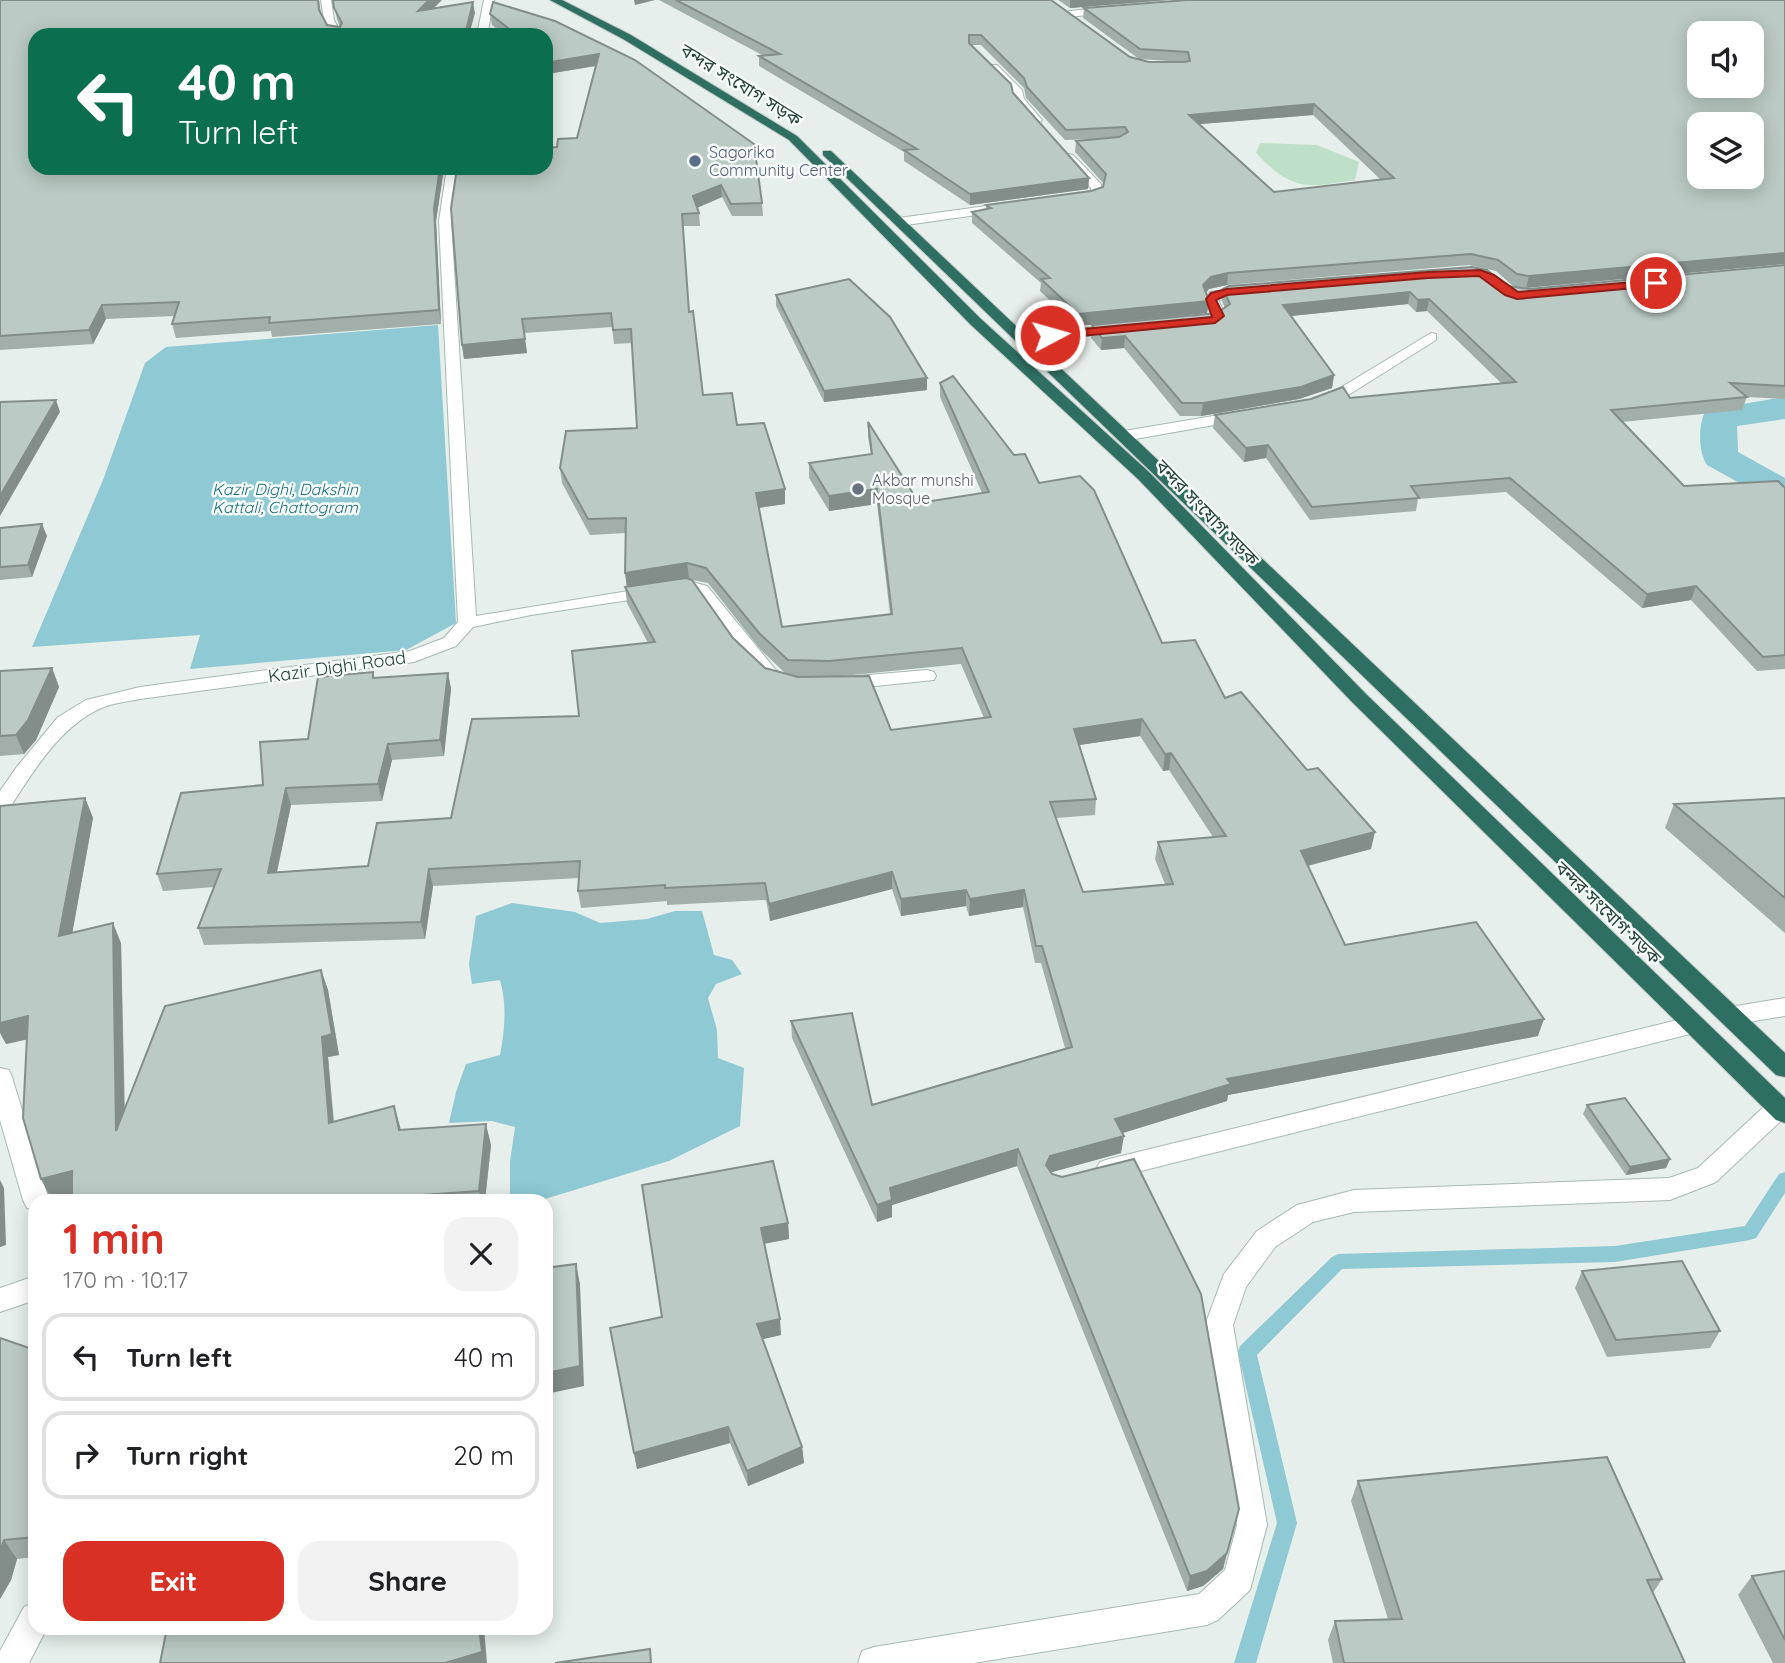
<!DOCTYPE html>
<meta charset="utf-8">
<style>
body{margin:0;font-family:Quicksand,"Noto Sans Bengali",sans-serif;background:#f2f2f2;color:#202124;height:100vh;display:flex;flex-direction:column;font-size:26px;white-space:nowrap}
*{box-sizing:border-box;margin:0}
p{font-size:23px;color:#757577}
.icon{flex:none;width:38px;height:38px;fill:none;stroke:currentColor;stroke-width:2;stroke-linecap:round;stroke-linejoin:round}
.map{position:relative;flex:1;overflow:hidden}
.side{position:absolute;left:28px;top:1194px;width:525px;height:441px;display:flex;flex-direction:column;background:#fff;border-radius:21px;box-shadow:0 4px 18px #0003}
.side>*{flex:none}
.banner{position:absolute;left:28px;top:28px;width:525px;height:147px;border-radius:21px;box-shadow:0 4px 18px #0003;background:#0b6e4f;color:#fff;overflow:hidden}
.tools{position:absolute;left:1687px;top:21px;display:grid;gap:14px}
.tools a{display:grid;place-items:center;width:77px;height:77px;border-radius:14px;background:#fff;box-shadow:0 4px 18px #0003;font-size:35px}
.pin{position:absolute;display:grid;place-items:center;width:60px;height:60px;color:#fff;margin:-30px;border:4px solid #fff;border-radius:50%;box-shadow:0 2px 7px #0007}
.me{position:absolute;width:77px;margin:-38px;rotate:84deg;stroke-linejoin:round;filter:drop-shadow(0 0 5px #0008)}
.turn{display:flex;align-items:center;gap:24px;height:147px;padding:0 35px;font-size:32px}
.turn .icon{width:91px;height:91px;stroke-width:2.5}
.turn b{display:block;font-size:49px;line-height:60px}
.round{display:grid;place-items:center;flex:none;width:74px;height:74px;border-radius:21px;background:#f2f2f2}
.summary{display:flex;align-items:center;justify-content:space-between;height:119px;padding:0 35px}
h1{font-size:42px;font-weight:700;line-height:52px;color:#d93025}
.cta{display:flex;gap:14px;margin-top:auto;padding:14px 35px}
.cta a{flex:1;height:80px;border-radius:21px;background:#d93025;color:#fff;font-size:28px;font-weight:700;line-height:80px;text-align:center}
.cta a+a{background:#f2f2f2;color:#202124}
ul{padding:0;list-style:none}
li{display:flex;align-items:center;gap:21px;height:88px;margin:0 14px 10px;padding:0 21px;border:4px solid #e0e0e0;border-radius:21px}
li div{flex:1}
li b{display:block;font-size:26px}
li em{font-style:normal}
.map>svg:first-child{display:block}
.green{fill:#bfe0c8}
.water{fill:#8ec9d4}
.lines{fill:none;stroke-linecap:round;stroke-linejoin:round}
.stream{fill:#8ec9d4;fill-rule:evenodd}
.canal{fill:#8ec9d4;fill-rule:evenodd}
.street-casing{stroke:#a8b8b2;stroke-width:2}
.highway-casing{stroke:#c2cac8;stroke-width:2}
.street{fill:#fff;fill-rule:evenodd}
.highway{fill:#2f6f62;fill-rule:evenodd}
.wall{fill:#a1aea9;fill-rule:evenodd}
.shaded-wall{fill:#838d89}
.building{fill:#bbcac4;stroke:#838d89;stroke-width:2;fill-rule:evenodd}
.route{fill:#d93025;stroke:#8d1f18;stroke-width:2}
.service-dot{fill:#5c6f8a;stroke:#f7fbf9;stroke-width:2.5}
.worship-dot{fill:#6b7280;stroke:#f7fbf9;stroke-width:2.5}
.labels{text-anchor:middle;stroke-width:5;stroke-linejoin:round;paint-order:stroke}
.far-service-label{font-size:16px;fill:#4e5e75;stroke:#f7fbf9;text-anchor:start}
.far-worship-label{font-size:16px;fill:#5b616d;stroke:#f7fbf9;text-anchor:start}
.far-water-label{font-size:16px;font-style:italic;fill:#1c6f80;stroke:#f7fbf9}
.street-label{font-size:18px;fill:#24423a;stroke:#f7fbf9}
</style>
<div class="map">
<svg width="1785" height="1663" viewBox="0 0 1785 1663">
<rect width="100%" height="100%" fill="#e6efeb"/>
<path class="green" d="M1260 143 1317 145 1359 162 1355 180C1306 188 1292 191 1256 153Z"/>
<g class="water">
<path d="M438 325 456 623 406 650 190 669 200 635 32 647 103 480 145 363 166 347Z"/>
<path d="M512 903 575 912 600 923 647 919 675 911H702L714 955 732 960 742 974 716 984 708 998 717 1030 718 1058 744 1068 740 1126 669 1161 545 1199 510 1194V1162L515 1127 492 1121 449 1123 456 1092 466 1064 500 1055C505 1029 507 1005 500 980L472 984 469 964 476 916Z"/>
</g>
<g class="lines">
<path class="stream" d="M1785 1172V1193L1756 1238 1750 1240 1615 1262 1342 1269 1257 1355 1297 1523 1256 1663H1234L1277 1523 1238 1352 1240 1346 1332 1257 1338 1254 1615 1246 1745 1226 1779 1174Z"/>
<path class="canal" d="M1785 397V419L1737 426 1738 452 1785 478V504L1772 501 1707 465C1698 452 1698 423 1706 410Z"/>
<g class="street-casing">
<g id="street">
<path d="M321 0H331L334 20 342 35H332L324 20Z"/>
<path d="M484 0H494L487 35H477Z"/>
<path d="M1112 7 1117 10 1115 12 1069 17 1064 14 1069 11Z"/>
<path d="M989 65H997L1022 90 1024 99 1042 120 1040 122H1032C1016 104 1007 87 989 69Z"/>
<path d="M1069 154 1073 155 1101 184V196L1070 201V195L1091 191V188L1063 157Z"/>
<path d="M447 168H459L451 221 476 616 689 581 707 586 775 669 791 683 789 687H775L761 677 695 594 688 591 531 615 473 627 456 646 414 662 140 699C126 702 110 703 97 710 57 730 31 775 7 812L0 814V791L16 768 58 717 86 700 140 687 410 651 444 638 458 622 439 221Z"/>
<path d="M1001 204 1007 208 1005 211 899 226 893 222 899 218Z"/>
<path d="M1248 287 1255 291 1253 294 1218 300 1226 316C1218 325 1197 329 1188 321L1190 318 1212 315 1204 299 1210 292Z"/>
<path d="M1118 325 1123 326V332L1022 342 1015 338 1022 334Z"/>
<path d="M1431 333 1436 334V340L1350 394 1319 405 1312 401 1340 388Z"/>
<path d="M1243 411 1251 416 1248 419 1124 441 1116 436 1124 431Z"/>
<path d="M927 670 934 672 936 676 934 680 845 689 836 683 845 677Z"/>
<path d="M1785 998V1016L1730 1025 1722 1022 1718 1016 1722 1010 1730 1007Z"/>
<path d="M1694 1016 1702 1019 1706 1025 1702 1031 1109 1179 1100 1176 1096 1169 1100 1162 1109 1159Z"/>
<path d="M0 1068 9 1070 12 1077 49 1200H35V1210L27 1208 23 1200 0 1120Z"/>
<path d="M1779 1098 1785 1100V1117L1716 1182 1670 1200 1354 1212 1313 1222 1275 1247 1246 1287 1233 1325 1267 1525 1250 1590 1218 1620 1207 1625 974 1663H858L862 1651 874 1647 1199 1594 1225 1570 1237 1525 1205 1325 1224 1274 1257 1231 1297 1205 1354 1190 1669 1178 1698 1168 1770 1101Z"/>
<path d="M35 1276V1300L0 1312V1288Z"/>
<path d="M35 1602V1628H47L29 1663H0V1651L24 1607Z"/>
</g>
</g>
<g class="highway-casing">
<g id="highway">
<path d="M550 0H562L631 35 797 136 981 319 1150 473 1366 694 1785 1098V1123L1776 1120 1352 702 1138 479 971 325 789 140 623 39Z"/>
<path d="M823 151H831L1785 1053V1077L1776 1075 823 155Z"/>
</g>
</g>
<use href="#street" class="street"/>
<use href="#highway" class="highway"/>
</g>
<g class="wall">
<path d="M0 0H319L321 12 327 25 340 27 337 19 333 0 475 13 35 168H444L436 221 441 324 272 337 271 331 176 338 172 324 174 316 106 319 93 344 0 350Z"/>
<path d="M659 0H1051L1130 57 1149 62H1185L1139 59 1083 18 1084 8 1785 0 1526 288 1514 287 1496 271 1469 265 1227 285 1209 289 1206 293 1209 301 1207 313 1077 326 1040 291 1041 283 972 223V212L986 209V205L1091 191 1103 187 1104 184 1075 152 1076 141 1096 139 1065 140 1026 98 1024 88 981 45H972L1089 178 1088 189 970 205 904 161V152L759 66V56H764ZM1313 115 1381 180 1274 192 1200 124Z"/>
<path d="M1058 0H1168L1070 8Z"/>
<path d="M490 14 555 21 762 203 763 216H732L722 197 697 208 699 213 700 226H683L689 312 703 395 737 425 785 504 759 508 782 627 890 614 877 504 829 511 809 478V463L871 454 868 437V422L919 503 982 493 940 397V383L1014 455 1039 483 1162 643 1225 698 1371 849 1308 866 1345 945 1538 1036 1228 1095 1227 1101 1122 1133 1121 1153 1051 1172 1239 1509 1223 1569 1203 1586 1187 1591 1017 1166 892 1205V1217L877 1222 792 1038 791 1021 872 1105 1065 1048 1041 963H1035L1023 907 969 916 966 906 901 916 892 889 770 921 766 900 667 905V901L581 908 578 891 579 878 433 886 425 939 204 945 198 928 214 887 163 891 157 874 263 785 308 739 375 678 448 673 451 689 444 756 392 760 382 801 291 805 277 872 368 866 451 818 579 716 648 643 627 603 625 587H627L626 533 590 535 562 483 560 468 637 428 632 343 614 344 612 327 524 333 527 353 464 359 462 345 557 147 577 138 596 66 553 73 546 68V35H505L492 25ZM687 579 708 583 760 649 786 674 765 668 733 638ZM961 664 984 718 891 730 842 676ZM1140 736 1163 771 1169 770 1213 837 1158 842 1155 859 1165 884 1083 892 1056 818 1095 815 1096 799 1079 745Z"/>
<path d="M1785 265V399L1747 397 1742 410 1622 422 1684 486 1785 488V669L1757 671 1691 600 1642 608 1506 492 1418 499 1416 511 1310 520 1266 458 1244 462 1213 428 1215 415 1350 398 1501 383 1427 311 1416 312 1408 304 1291 316 1334 375 1332 388 1299 399 1201 416H1180L1124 348 1101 350 1091 338 1092 325 1217 313 1225 308 1222 301 1223 289 1507 286 1529 289Z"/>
<path d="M776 295 927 378V390L824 402 776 306Z"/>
<path d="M0 528 47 536 32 577 0 580Z"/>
<path d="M52 668 59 687 36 740 24 754 0 756V671Z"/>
<path d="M85 798 93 818 72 933 121 943 125 1109 321 970 328 990 339 1055 328 1057 334 1121 401 1130 491 1145 485 1200H72V1194L51 1199 27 1039 6 1044Z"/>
<path d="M1785 798V933L1665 828 1674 804Z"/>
<path d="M1587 1105 1670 1159 1666 1168 1626 1175 1583 1114Z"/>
<path d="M788 1223 789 1239 764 1244 781 1335 763 1339 802 1447 804 1463 748 1486 730 1443 637 1469 610 1328 662 1317Z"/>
<path d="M1582 1271 1720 1331 1710 1348 1607 1357 1575 1288Z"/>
<path d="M0 1338 35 1350V1557L17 1559 11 1580 0 1599Z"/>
<path d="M1358 1481 1662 1579 1653 1593 1685 1663H1333L1328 1640 1335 1621 1388 1619 1351 1501Z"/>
<path d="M1785 1571V1663H1773L1738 1595 1752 1576Z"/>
</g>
<g class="shaded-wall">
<path d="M429 0H442L420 22 418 11Z"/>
<path d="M634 0H655L635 5Z"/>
<path d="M1070 0H1168L1070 8Z"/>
<path d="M473 2 475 13 469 35H465Z"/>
<path d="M599 54 601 65 553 73 551 62Z"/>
<path d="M1314 104 1313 115 1188 125 1189 115Z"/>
<path d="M440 168H444L436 221 441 324 439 310 434 208Z"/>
<path d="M1089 178 1088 189 970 205V194Z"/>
<path d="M721 185 722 197 694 209 693 196Z"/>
<path d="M1785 253V264L1526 288 1529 276Z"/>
<path d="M1228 273 1227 285 1209 289 1202 297 1203 285 1211 277Z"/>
<path d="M1410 292 1408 304 1281 317 1283 305Z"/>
<path d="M1429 299 1427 311 1416 312 1418 300Z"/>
<path d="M1209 301 1207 313 1077 326 1078 314Z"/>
<path d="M102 305 106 319 93 344 89 330Z"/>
<path d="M1125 336 1124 348 1101 350 1102 338Z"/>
<path d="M525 339 527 353 464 359 462 345Z"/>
<path d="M1334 375 1332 388 1299 399 1201 416 1203 403Z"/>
<path d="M927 378V390L824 402V391Z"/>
<path d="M56 400 60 412 0 516V496Z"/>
<path d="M1268 445 1266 458 1244 462 1246 448Z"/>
<path d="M785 489V504L757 508 756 493Z"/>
<path d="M877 489V504L829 511V496Z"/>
<path d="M42 524 47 536 32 577 28 565Z"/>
<path d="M687 563 689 578 627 589 625 573Z"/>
<path d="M1696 586 1691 600 1642 608 1647 594Z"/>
<path d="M52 668 59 687 36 740 24 754 16 735Z"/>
<path d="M448 673 451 689 444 756 440 740Z"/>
<path d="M1142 719 1140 736 1073 746 1074 729Z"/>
<path d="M388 744 392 760 382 801 378 784Z"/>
<path d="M1171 753 1169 770 1163 771 1165 754Z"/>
<path d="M286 788 291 805 273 890 268 873Z"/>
<path d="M85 798 93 818 68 957 59 936Z"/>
<path d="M1375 832 1371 849 1298 868 1301 851Z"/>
<path d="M429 869 433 886 425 939 421 922Z"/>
<path d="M892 872V889L770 921 769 904Z"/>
<path d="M966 890V906L901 916V899Z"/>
<path d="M1024 890 1023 907 969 916 970 899Z"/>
<path d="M113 923 121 943 125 1152 116 1131Z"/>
<path d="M321 970 328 990 339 1055 328 1057 335 1143 329 1123 322 1037Z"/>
<path d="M28 1016 38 1037 6 1044 0 1033V1023Z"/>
<path d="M1544 1019 1538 1036 1228 1095 1227 1101 1113 1136 1115 1119 1227 1079Z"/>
<path d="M394 1106 400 1126 405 1151 399 1130Z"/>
<path d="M486 1124 491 1145 485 1200H481L479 1191Z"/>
<path d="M1124 1136 1121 1153 1049 1173 1046 1165 1050 1156Z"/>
<path d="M1018 1149 1017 1166 892 1205V1217L877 1222V1205L890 1188Z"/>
<path d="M1670 1159 1666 1168 1626 1175 1630 1167Z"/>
<path d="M72 1171 82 1191 51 1199 41 1179Z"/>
<path d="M0 1180 4 1188 6 1245 0 1247Z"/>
<path d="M788 1223 789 1239 762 1244 761 1228Z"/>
<path d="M576 1264 580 1284 584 1386 546 1394V1373Z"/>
<path d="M780 1319 781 1335 759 1340 757 1324Z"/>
<path d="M728 1427 730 1443 637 1469 634 1453Z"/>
<path d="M802 1447 804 1463 748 1486 747 1471Z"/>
<path d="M4 1540 17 1559 11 1580 0 1599V1552Z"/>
<path d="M1227 1553 1223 1569 1203 1586 1187 1591 1190 1576Z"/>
<path d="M479 1628H484L487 1663H445Z"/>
</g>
<g class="building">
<path d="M0 0H318L319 10 327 25 340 27 342 23 334 8 333 0H429L418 11 473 2 465 35H35V168H440L434 208 439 310 269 323 270 317 172 324 179 302 102 305 89 330 0 336Z"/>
<path d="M676 0H1051L1130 57 1149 62H1184L1190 61 1188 52 1140 49 1084 8 1187 0H1785V253L1529 276 1517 274 1498 260 1471 254 1228 273 1211 277 1203 285 1209 301 1078 314 1041 279 1050 278 972 212 991 208 986 205 1091 191 1103 187 1106 174 1076 141 1119 137 1128 132 1125 127 1066 130 1027 87 1024 78 981 35H969V43L1011 84 1013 93 1089 178 970 194 904 150 917 149 759 56 780 54ZM1699 33H1752V86H1699ZM1314 104 1394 178 1274 192 1189 115ZM1699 124H1752V177H1699Z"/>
<path d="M493 2 555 21 635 60 754 144 762 203 731 204 721 185 693 196 699 213 682 214 689 312 693 311 703 395 732 393 737 425 764 423 785 489 756 493 782 627 892 614 877 489 829 496 809 463 872 454 868 422 919 503 989 492 940 383 953 376 1014 455 1025 454 1039 483 1080 476 1094 490 1162 643 1195 640 1225 698 1241 692 1307 770 1318 768 1375 832 1301 851 1345 945 1476 922 1544 1019 1227 1079 1231 1084 1115 1119 1124 1136 1050 1156 1046 1165 1052 1174 1062 1177 1134 1159 1201 1294 1239 1509 1227 1553 1207 1571 1190 1576 1018 1149 890 1188 892 1200 877 1205 791 1021 852 1013 872 1105 1072 1047 1042 946H1036L1024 890 970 899 966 890 901 899 892 872 769 904 765 883 665 888V885L578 891 580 861 429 869 421 922 198 928 221 869 157 874 181 793 263 785 260 742 308 739 318 677 373 672V678L448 673 440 740 388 744 378 784 286 788 268 873 368 866 377 823 451 818 472 719 579 716 572 651 655 642 625 587 686 578 692 580 733 638 765 668 798 677 869 676 891 730 991 717 962 648 829 661 788 660 759 633 706 568 687 563 625 573 626 518 588 519 560 468 566 431 637 428 631 329 613 330 611 313 522 319 525 339 462 345 451 208 457 168H546V148L557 147 558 139 577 138 599 54 551 62 546 58V35H517L490 14ZM1142 719 1165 754 1171 753 1226 836 1158 842 1173 884 1083 892 1050 802 1096 799 1074 729Z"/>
<path d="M1785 265V386L1730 383 1747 397 1611 410 1684 486 1778 481 1785 488V655L1763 657 1696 586 1647 594 1510 478 1411 486 1419 498 1312 507 1268 445 1246 448 1215 415 1311 399 1343 387 1350 398 1516 382 1429 299 1418 300 1410 292 1283 305 1334 375 1301 387 1203 403H1182L1125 336 1102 338 1092 325 1217 313 1230 304 1223 289 1229 286 1472 267 1487 270 1507 286 1529 289Z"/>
<path d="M849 279 890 317 927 378 824 391 776 295Z"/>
<path d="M56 400 0 496V402Z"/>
<path d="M42 524 28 565 0 567V528Z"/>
<path d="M52 668 28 720 16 735 0 736V671Z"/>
<path d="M85 798 59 936 113 923 116 1131 165 1006 321 970 332 1034 322 1037 329 1123 394 1106 399 1130 486 1124 479 1191 410 1196 411 1200H72V1171L41 1179 23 1118 28 1016 0 1023V806Z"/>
<path d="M1785 798V898L1674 804Z"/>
<path d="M1625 1098 1670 1159 1630 1167 1587 1105Z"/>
<path d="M773 1161 788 1223 761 1228 780 1319 757 1324 802 1447 747 1471 728 1427 634 1453 610 1328 662 1317 642 1185Z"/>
<path d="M1682 1261 1720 1331 1616 1340 1582 1271Z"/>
<path d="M576 1264 580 1366 546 1373V1268Z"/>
<path d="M0 1338 35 1350V1537L4 1540 0 1552Z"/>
<path d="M1607 1457 1662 1579 1647 1580 1685 1663H1344L1335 1621 1402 1619 1358 1481Z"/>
<path d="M1785 1571V1640L1752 1576Z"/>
<path d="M167 1628H479L482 1652 445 1663H160Z"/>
<path d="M650 1649 651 1663H555Z"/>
</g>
<path class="route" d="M1480 270 1494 275 1518 292 1656 280 1661 283 1656 286 1517 299 1505 295 1479 276 1428 278 1227 295 1216 300 1224 316 1215 323 1050 339 1044 335 1050 332 1212 317 1206 299 1211 293 1227 289 1428 272Z"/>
<circle class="service-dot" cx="695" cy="161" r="7"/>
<circle class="worship-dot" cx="858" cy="489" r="7"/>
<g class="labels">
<g class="far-service-label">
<text x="709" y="158">Sagorika<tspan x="709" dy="18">Community Center</tspan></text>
</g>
<g class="far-worship-label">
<text x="872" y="486">Akbar munshi<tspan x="872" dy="18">Mosque</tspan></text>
</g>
<g class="far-water-label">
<text x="285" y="495">Kazir Dighi, Dakshin<tspan x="285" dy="18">Kattali, Chattogram</tspan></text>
</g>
<g class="street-label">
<text transform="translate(741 85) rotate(32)" y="6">বন্দর সংযোগ সড়ক</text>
<text transform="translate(1207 513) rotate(46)" y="6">বন্দর সংযোগ সড়ক</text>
<text transform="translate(337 667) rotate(-8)" y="6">Kazir Dighi Road</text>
<text transform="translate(1608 913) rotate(44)" y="6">বন্দর সংযোগ সড়ক</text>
</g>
</g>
</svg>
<div class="tools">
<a><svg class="icon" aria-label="sound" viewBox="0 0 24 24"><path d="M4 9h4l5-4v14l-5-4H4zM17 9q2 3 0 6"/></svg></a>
<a><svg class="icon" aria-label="layers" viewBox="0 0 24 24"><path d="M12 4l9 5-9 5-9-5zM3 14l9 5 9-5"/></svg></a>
</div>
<div class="pin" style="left:1656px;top:283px;background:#d93025"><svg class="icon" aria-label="arrive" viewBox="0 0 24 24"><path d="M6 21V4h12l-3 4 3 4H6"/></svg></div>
<svg class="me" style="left:1050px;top:335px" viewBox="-20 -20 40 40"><circle r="17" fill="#d93025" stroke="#fff" stroke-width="3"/><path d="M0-11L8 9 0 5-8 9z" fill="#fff"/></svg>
<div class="banner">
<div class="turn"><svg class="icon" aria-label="left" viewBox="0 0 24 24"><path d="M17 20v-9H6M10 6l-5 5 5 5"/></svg><div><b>40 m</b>Turn left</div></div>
</div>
<section class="side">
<div class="summary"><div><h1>1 min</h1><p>170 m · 10:17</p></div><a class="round"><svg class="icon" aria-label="close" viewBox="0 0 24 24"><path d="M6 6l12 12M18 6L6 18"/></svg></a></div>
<ul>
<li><svg class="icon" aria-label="left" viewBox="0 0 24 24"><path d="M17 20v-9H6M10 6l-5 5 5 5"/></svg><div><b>Turn left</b></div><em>40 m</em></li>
<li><svg class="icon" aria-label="right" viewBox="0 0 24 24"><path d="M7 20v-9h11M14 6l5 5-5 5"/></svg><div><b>Turn right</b></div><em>20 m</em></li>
</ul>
<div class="cta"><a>Exit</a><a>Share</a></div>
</section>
</div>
